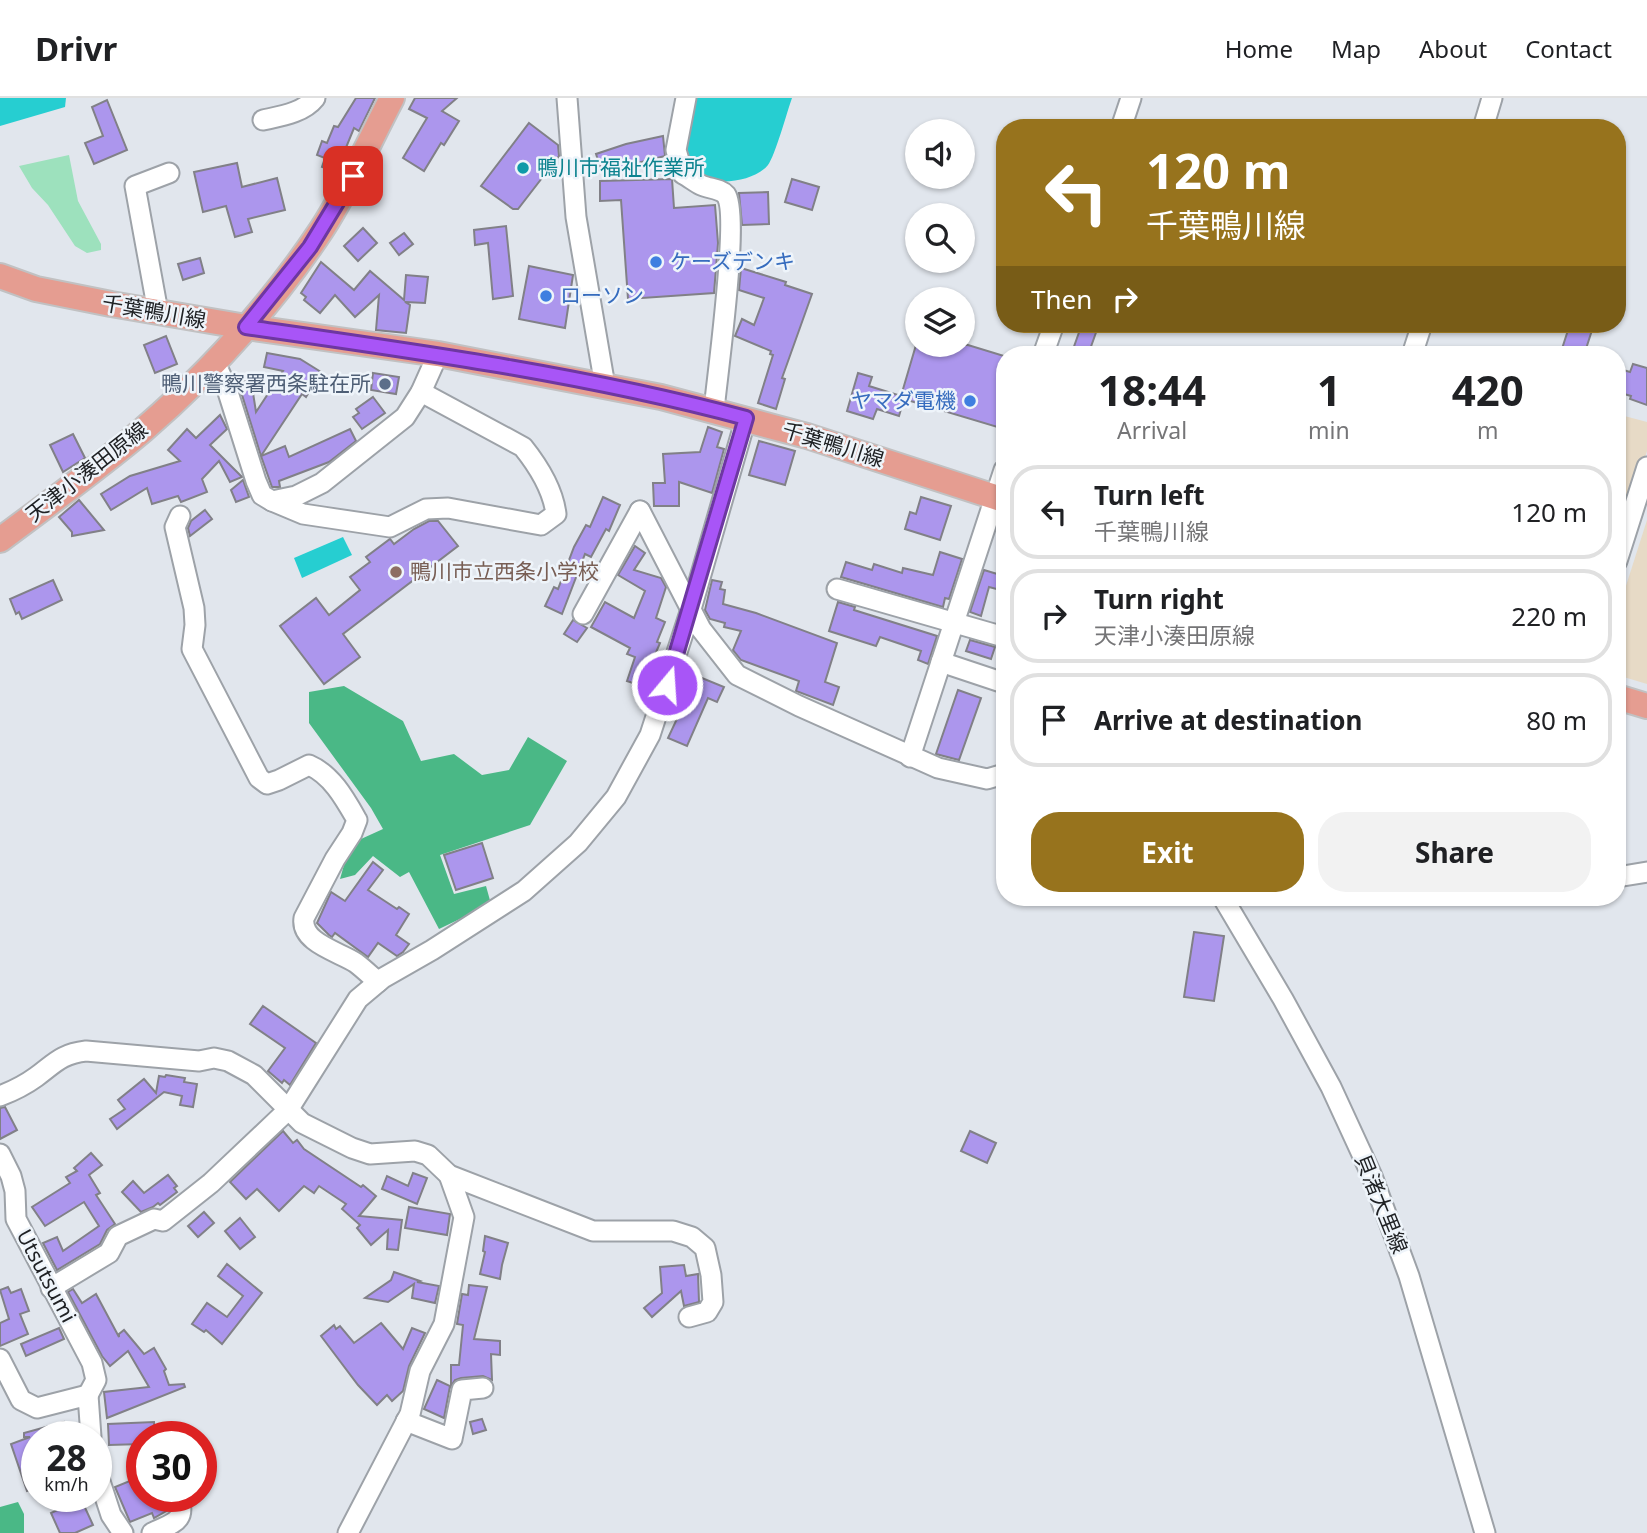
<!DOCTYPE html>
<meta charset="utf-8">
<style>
body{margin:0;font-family:"Noto Sans","Noto Sans JP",sans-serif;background:#f2f2f2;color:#202124;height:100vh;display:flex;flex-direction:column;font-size:26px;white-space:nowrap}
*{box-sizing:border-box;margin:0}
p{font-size:23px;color:#757577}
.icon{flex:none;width:38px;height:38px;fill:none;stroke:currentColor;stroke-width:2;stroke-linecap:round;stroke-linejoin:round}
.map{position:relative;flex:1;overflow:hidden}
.sheet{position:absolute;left:996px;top:248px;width:630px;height:560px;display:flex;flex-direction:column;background:#fff;border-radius:28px;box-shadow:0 2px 5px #0004}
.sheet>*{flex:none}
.banner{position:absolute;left:996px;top:21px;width:630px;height:214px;border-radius:28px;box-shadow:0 2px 5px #0004;background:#97731d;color:#fff;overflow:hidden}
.fabs{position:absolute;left:905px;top:21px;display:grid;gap:14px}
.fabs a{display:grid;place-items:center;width:70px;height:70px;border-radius:50%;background:#fff;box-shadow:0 2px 5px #0004;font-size:35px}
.speed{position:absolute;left:21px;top:1323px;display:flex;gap:14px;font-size:35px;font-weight:700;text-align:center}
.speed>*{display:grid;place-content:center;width:91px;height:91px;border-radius:50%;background:#fff;box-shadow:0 2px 5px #0004;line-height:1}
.speed small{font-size:18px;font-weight:400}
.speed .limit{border:10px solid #d22;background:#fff;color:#111}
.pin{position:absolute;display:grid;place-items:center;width:60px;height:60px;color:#fff;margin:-30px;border-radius:14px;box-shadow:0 4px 10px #0006}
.me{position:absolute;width:77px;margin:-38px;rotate:18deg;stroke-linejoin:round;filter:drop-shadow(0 0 5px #0008)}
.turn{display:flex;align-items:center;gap:24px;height:147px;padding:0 35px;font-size:32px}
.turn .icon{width:91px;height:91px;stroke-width:2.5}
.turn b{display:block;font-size:49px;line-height:60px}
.then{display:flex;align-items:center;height:66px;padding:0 35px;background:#0003;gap:14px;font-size:26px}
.eta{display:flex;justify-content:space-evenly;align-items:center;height:119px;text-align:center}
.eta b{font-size:42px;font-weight:700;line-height:49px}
.primary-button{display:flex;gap:14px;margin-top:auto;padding:14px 35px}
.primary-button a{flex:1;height:80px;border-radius:28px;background:#97731d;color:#fff;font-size:28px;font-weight:700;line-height:80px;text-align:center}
.primary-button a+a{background:#f2f2f2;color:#202124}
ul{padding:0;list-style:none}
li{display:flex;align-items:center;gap:21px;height:94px;margin:0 14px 10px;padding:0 21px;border:4px solid #e0e0e0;border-radius:28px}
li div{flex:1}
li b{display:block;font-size:26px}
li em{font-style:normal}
header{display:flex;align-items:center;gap:42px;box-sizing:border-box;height:98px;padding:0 35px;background:#fff;border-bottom:2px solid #e0e0e0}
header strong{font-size:33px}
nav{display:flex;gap:38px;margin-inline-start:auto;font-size:24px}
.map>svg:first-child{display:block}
.industrial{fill:#e7dac6}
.green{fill:#9de1bd}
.forest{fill:#4ab886}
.water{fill:#26ced1}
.building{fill:#ac96ed;stroke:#818087;stroke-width:2}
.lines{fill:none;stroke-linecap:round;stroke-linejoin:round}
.minor-casing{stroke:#9da2a8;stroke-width:23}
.major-casing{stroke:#c1c1c2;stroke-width:28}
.minor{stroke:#fff;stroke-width:19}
.major{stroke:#e59d91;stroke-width:24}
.route-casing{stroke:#6d37a1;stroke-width:18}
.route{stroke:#a855f7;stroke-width:12}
.culture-dot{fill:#0f9aa8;stroke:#eef4fa;stroke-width:2.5}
.shop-dot{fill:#3f7fe0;stroke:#eef4fa;stroke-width:2.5}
.service-dot{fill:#5c6f8a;stroke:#eef4fa;stroke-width:2.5}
.education-dot{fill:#8d6e63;stroke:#eef4fa;stroke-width:2.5}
.labels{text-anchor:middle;stroke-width:5;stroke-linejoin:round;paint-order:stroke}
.culture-label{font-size:21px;fill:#0d838f;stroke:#eef4fa;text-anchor:start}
.shop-label{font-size:21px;fill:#366cbe;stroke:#eef4fa;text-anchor:start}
.street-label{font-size:21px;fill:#202225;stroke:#eef4fa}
.service-label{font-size:21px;fill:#4e5e75;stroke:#eef4fa;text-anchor:end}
.education-label{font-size:21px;fill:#785e54;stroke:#eef4fa;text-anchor:start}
</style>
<header>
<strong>Drivr</strong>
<nav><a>Home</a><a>Map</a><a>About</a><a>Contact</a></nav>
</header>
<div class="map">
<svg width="1647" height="1435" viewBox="0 0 1647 1435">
<rect width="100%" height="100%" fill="#e1e6ed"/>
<g class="industrial">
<path d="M1617 316 1647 324V353L1617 448Z"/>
<path d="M1647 422V586L1617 577V516Z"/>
</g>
<path class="green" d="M69 57 78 103 101 146V152L87 155 75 148 48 107 32 90 19 68Z"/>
<g class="forest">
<path d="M344 588 403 623 421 663 454 656 482 677 509 672 528 639 567 663 530 727 440 757 454 796 486 788 491 806 439 831 409 774 400 779 373 758 355 777 340 781 350 746 383 731 371 710 309 625V594Z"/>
<path d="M18 1404 24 1416V1435H0V1409Z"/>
</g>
<g class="water">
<path d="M0 0H66L65 9 0 28Z"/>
<path d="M696 0H792C787 14 775 58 768 67 752 87 696 92 687 64 681 42 690 21 696 0Z"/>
<path d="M343 439 352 457 302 480 294 460Z"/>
</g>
<g class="building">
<path d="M356 0H375L359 33 354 30 336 74 322 69 325 60 317 57 322 43 327 45 334 28 338 29Z"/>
<path d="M415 0H457L442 13 459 23 444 47 441 45 424 73 403 60 427 20 409 11Z"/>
<path d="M107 2 127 52 94 66 85 45 103 38 92 9Z"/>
<path d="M529 25 558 47 559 58 518 111H513L481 88Z"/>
<path d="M663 38 665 58 602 74 596 56 626 46Z"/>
<path d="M237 65 242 89 277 80 285 112 248 121 252 134 235 139 226 108 203 114 194 74Z"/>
<path d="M672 81 674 110 715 107 718 145 714 195 628 201 621 102 600 103V83Z"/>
<path d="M792 81 819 89 812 112 785 104Z"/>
<path d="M768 94 769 126 742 127 739 95Z"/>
<path d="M506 128 513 198 493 201 488 145 475 147 474 132Z"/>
<path d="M363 130 377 145 358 163 344 148Z"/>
<path d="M404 135 413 146 399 157 390 145Z"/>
<path d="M200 160 204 175 183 182 178 166Z"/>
<path d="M321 164 354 192 370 173 404 202 406 177 428 179 425 205 405 204 410 207 406 235 376 232 379 197 355 219 335 197 320 215 304 202 306 199 301 195Z"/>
<path d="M529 168 573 177 565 230 519 221Z"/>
<path d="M741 170 786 184 785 187 812 196 782 280 785 281 776 311 758 305 773 257 770 256 771 253 735 238 742 221 754 227 764 200 739 192Z"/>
<path d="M1082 226H1099L1088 257H1071Z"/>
<path d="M1570 226H1594L1584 257H1560Z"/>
<path d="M166 238 177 266 155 275 144 247Z"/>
<path d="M916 247H968L1004 258V331L904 301 899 318 877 311 873 321 847 313 858 275 872 279 869 288 901 298Z"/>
<path d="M267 255 300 261 321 274 306 299 302 296 261 358 238 284 251 282 256 314 283 273 264 269Z"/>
<path d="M1633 266 1647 270V307L1630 301 1631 298 1617 294V270L1630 274Z"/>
<path d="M373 275 399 279 396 296 371 292Z"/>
<path d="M373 299 385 315 362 331 353 319 359 315 356 311Z"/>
<path d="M220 317 227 331 210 347 242 379 230 384 219 363 202 381 207 394 181 404 178 398 152 406 147 390 111 412 101 396 130 378 180 363 168 352 187 331 196 340Z"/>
<path d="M708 329 722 334 717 349 724 351 712 395 679 384V408H654L653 385H665L663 356 700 354Z"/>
<path d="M350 331 356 343 329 364 279 383 280 389H272L261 358 285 348 289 359Z"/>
<path d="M73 336 85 360 63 374 50 347Z"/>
<path d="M759 343 795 353 785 387 749 377Z"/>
<path d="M243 382 249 399 236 404 231 392Z"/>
<path d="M603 399 620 407 609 433 606 431 591 459 585 456 562 516 545 508 554 489 558 491 574 449 586 427 590 429Z"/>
<path d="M921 399 951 408 940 442 905 431 910 414 916 416Z"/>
<path d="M79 402 104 432 72 438V434L59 419Z"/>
<path d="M205 412 212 421 190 438 188 430 191 423Z"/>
<path d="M429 423H438L458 448 343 536 360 559 324 586 280 528 316 500 329 517 360 492 350 479 370 464 366 459 390 441 394 446 414 431Z"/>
<path d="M635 448 645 455 634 472 661 480 666 489 656 520 665 524 657 544 660 545 651 566 656 568 649 590 627 583 635 559 627 556 630 550 591 529 605 504 634 520 645 493 618 477Z"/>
<path d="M940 454 962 461 949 501 945 500 943 509 841 479 846 464 872 472 874 466 902 475 903 470 933 477Z"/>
<path d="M984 472 1004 478V493L989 489 981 518 970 514Z"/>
<path d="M53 482 62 502 22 521 19 514 16 516 10 501Z"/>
<path d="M712 482 722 484 720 491 725 492 723 506 756 515 837 545 825 584 839 589 833 607 796 593 799 583 741 562 733 552 741 533 724 529 725 525 710 521 705 512Z"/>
<path d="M838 504 855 509 854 512 937 538 928 566 918 562 921 553 880 539 876 548 829 533Z"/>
<path d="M573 522 587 530 577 544 564 536Z"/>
<path d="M970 542 995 549 991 561 966 553Z"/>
<path d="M697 578 724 589 717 604 708 600 687 648 668 640Z"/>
<path d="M958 592 981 600 959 662 936 656Z"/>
<path d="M482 745 493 780 456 792 444 757Z"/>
<path d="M373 764 383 772 368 792 397 811 399 809 409 816 396 837 409 846 403 854 397 858 378 845 368 859 335 835 332 839 329 837 317 825 331 794 345 803Z"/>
<path d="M1194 834 1224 838 1214 903 1184 899Z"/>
<path d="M263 908 316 945 290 987 284 982 282 985 268 973 285 950 250 926Z"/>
<path d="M166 977 185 980 184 984 197 986 193 1009 180 1007 182 998 164 994 117 1031 110 1021 125 1011 118 1002 144 981 156 995 159 978 165 979Z"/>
<path d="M5 1009 17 1032 0 1041V1010Z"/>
<path d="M283 1033 293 1045 297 1042 304 1051 361 1089 363 1087 376 1098 359 1118 402 1122 398 1152 387 1151 388 1132 371 1147 357 1130 360 1127 342 1111 346 1106 319 1088 314 1095 304 1088 279 1113 257 1091 246 1101 230 1084Z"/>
<path d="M970 1033 996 1045 987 1065 961 1053Z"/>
<path d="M91 1055 102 1067 89 1077 100 1095 96 1097 115 1126 107 1132 100 1146 57 1172 43 1145 57 1139 63 1153 99 1128 84 1104 45 1128 32 1109 70 1085 66 1079 77 1073 74 1070Z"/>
<path d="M413 1075 427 1080 417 1106 382 1091 387 1078 408 1088Z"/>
<path d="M168 1077 177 1088 174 1090 177 1094 160 1107 158 1105 153 1109 141 1114 122 1094 133 1083 144 1095Z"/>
<path d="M409 1109 450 1116 447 1137 405 1130Z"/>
<path d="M204 1114 214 1125 198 1139 188 1128Z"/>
<path d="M240 1120 255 1139 240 1151 225 1133Z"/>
<path d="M485 1138 508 1145 502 1167 500 1181 480 1176 485 1154 483 1153Z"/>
<path d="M227 1166 262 1195 222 1246 206 1232 204 1234 192 1226 207 1205 227 1219 243 1198 218 1178Z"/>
<path d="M684 1167 686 1178 698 1176 699 1204 684 1208 681 1193 652 1219 644 1210 662 1195 660 1169Z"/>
<path d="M394 1174 420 1183 417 1184 439 1188 435 1205 412 1200 414 1186 388 1204 365 1200 391 1182Z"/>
<path d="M469 1187 487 1189 474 1241 500 1243V1257L491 1256 492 1282 483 1278 461 1280 455 1282 451 1288V1267H459L463 1227 457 1226 462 1196 468 1197Z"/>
<path d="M8 1189 11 1195 21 1191 29 1213 20 1216 28 1236 0 1248V1225L9 1221 0 1192Z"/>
<path d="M73 1191 82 1205 96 1196 119 1239V1236L124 1232 144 1256 154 1250 166 1271 164 1273 169 1287 184 1286 185 1289 107 1320 104 1294 149 1289 128 1253 110 1268 102 1258 68 1194Z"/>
<path d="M381 1225 403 1251 412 1230 425 1235 409 1268 403 1293 392 1303 387 1297 377 1307 358 1287 321 1238 334 1227 336 1231 340 1228 354 1245Z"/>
<path d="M59 1230 64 1241 26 1258 21 1246Z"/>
<path d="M437 1282 450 1288 444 1320 424 1311Z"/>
<path d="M482 1321 486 1332 473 1336 470 1324Z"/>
<path d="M64 1324 68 1339H37V1390L27 1393 11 1346 30 1339H24V1335Z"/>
<path d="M154 1324 155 1339H142V1346L109 1347 108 1326Z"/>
<path d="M142 1378V1398H163L168 1412 154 1420 152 1415 130 1424 115 1389Z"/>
<path d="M81 1401 93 1427 75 1435H60L51 1415Z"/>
</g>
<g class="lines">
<g class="minor-casing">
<g id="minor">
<path d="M567 0 576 119 605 288"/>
<path d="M686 0 676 52 683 76C689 79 695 84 701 87 709 91 720 90 726 97 740 117 717 279 714 312"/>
<path d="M263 22C281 18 303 15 315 0"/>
<path d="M1121 30 1131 0"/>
<path d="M1483 30 1492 0"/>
<path d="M158 214 135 88 169 75"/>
<path d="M1043 257 1054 226"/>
<path d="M1412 257 1422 226"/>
<path d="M215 264 227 291 256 383 262 397 272 403 303 416 323 419 390 429 426 411 448 410 541 427 556 416C553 392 539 369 523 349L421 294"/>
<path d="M272 403 296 398 322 385 405 319 421 294 438 256"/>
<path d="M640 413 701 531 737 577 799 608 938 670 987 681 1004 676"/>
<path d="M180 418 175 429 194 510 195 527 192 551 259 680 267 686 279 682 309 667C332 677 345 701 357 722L352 735 335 761 304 820C300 845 340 854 356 865 364 871 371 878 378 884"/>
<path d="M1617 463 1647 369"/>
<path d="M837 491 1004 539"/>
<path d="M583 516 640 413"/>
<path d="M941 564 1004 585"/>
<path d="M910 659 1004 372"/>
<path d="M1617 779 1647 774"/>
<path d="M1223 800 1283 901 1331 989 1372 1078 1409 1178 1485 1435"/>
<path d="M0 998C13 993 25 987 36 979 55 965 61 956 86 953L199 963 214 960 228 963 254 977 302 1025 352 1050 370 1056 415 1053 428 1057 449 1077 593 1133H673L692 1139 705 1150 711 1177 713 1204 707 1214 689 1219"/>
<path d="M0 1056 11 1078 15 1093 16 1121 92 1265 96 1282 88 1297"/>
<path d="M51 1190 109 1155 118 1138 154 1121 163 1123 211 1085 288 1012 358 901 383 880 432 852 524 793 578 745 616 699 650 637 691 511 746 320"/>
<path d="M0 1261 21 1302 37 1310 88 1297 91 1339"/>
<path d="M406 1323 452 1341 462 1292 483 1290"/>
<path d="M96 1371 111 1417 123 1435"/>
<path d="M152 1435C171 1425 188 1425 178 1398"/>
<path d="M348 1435 410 1316 420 1273 444 1226 464 1119 449 1077"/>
</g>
</g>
<g class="major-casing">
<g id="major">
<path d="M0 178 36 191 111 206 246 229 438 256 661 299 807 338 1004 402"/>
<path d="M0 442C48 406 97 371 143 332 210 274 273 205 322 131 349 89 369 44 392 0"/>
<path d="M1617 599 1647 608"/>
</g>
</g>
<use href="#minor" class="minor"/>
<use href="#major" class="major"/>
</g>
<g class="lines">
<g class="route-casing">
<path id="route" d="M353 78 310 149 246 229C413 253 582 276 746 320L667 587"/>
</g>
<use href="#route" class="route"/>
</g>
<circle class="culture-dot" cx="523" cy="70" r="7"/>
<g class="shop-dot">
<circle cx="656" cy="164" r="7"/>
<circle cx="546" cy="198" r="7"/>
<circle cx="970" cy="303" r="7"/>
</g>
<circle class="service-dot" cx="385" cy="286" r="7"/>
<circle class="education-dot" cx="396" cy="474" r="7"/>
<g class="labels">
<g class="culture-label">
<text x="537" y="77">鴨川市福祉作業所</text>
</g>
<g class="shop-label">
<text x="670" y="171">ケーズデンキ</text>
<text x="560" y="205">ローソン</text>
<text x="956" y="310" text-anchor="end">ヤマダ電機</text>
</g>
<g class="street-label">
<text transform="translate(154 214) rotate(10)" y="7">千葉鴨川線</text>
<text transform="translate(833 347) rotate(17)" y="7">千葉鴨川線</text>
<text transform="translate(87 374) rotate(-38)" y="7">天津小湊田原線</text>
<text transform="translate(1381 1106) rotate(68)" y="7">貝渚大里線</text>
<text transform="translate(46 1178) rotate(62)" y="7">Utsutsumi</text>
</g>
<g class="service-label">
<text x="371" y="293">鴨川警察署西条駐在所</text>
</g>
<g class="education-label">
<text x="410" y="481">鴨川市立西条小学校</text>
</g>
</g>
</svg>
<div class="fabs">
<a><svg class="icon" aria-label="sound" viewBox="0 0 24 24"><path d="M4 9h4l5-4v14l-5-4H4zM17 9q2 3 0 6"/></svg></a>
<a><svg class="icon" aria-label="search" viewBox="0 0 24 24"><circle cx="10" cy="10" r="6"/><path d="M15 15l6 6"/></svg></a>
<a><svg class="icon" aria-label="layers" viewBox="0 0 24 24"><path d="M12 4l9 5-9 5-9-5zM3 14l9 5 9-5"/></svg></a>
</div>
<div class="speed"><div>28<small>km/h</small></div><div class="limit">30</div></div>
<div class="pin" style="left:353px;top:78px;background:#d93025"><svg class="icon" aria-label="arrive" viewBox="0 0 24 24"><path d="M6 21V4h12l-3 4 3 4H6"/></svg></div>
<svg class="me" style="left:667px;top:587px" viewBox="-20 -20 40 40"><circle r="17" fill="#a855f7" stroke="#fff" stroke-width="3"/><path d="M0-11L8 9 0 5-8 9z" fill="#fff"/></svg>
<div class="banner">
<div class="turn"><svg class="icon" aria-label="left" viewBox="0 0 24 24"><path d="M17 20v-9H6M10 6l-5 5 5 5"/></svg><div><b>120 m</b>千葉鴨川線</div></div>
<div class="then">Then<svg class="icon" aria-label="right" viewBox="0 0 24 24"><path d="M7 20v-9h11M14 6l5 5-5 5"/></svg></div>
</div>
<section class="sheet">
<div class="eta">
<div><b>18:44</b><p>Arrival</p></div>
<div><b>1</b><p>min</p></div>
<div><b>420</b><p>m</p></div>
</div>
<ul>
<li><svg class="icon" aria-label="left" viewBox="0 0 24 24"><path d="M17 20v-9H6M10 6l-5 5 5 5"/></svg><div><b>Turn left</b><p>千葉鴨川線</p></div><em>120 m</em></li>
<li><svg class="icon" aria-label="right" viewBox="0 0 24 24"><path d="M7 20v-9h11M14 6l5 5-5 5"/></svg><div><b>Turn right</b><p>天津小湊田原線</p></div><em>220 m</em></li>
<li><svg class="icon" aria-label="arrive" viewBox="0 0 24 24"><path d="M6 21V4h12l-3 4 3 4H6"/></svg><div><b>Arrive at destination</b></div><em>80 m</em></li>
</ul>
<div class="primary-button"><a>Exit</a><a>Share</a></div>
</section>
</div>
